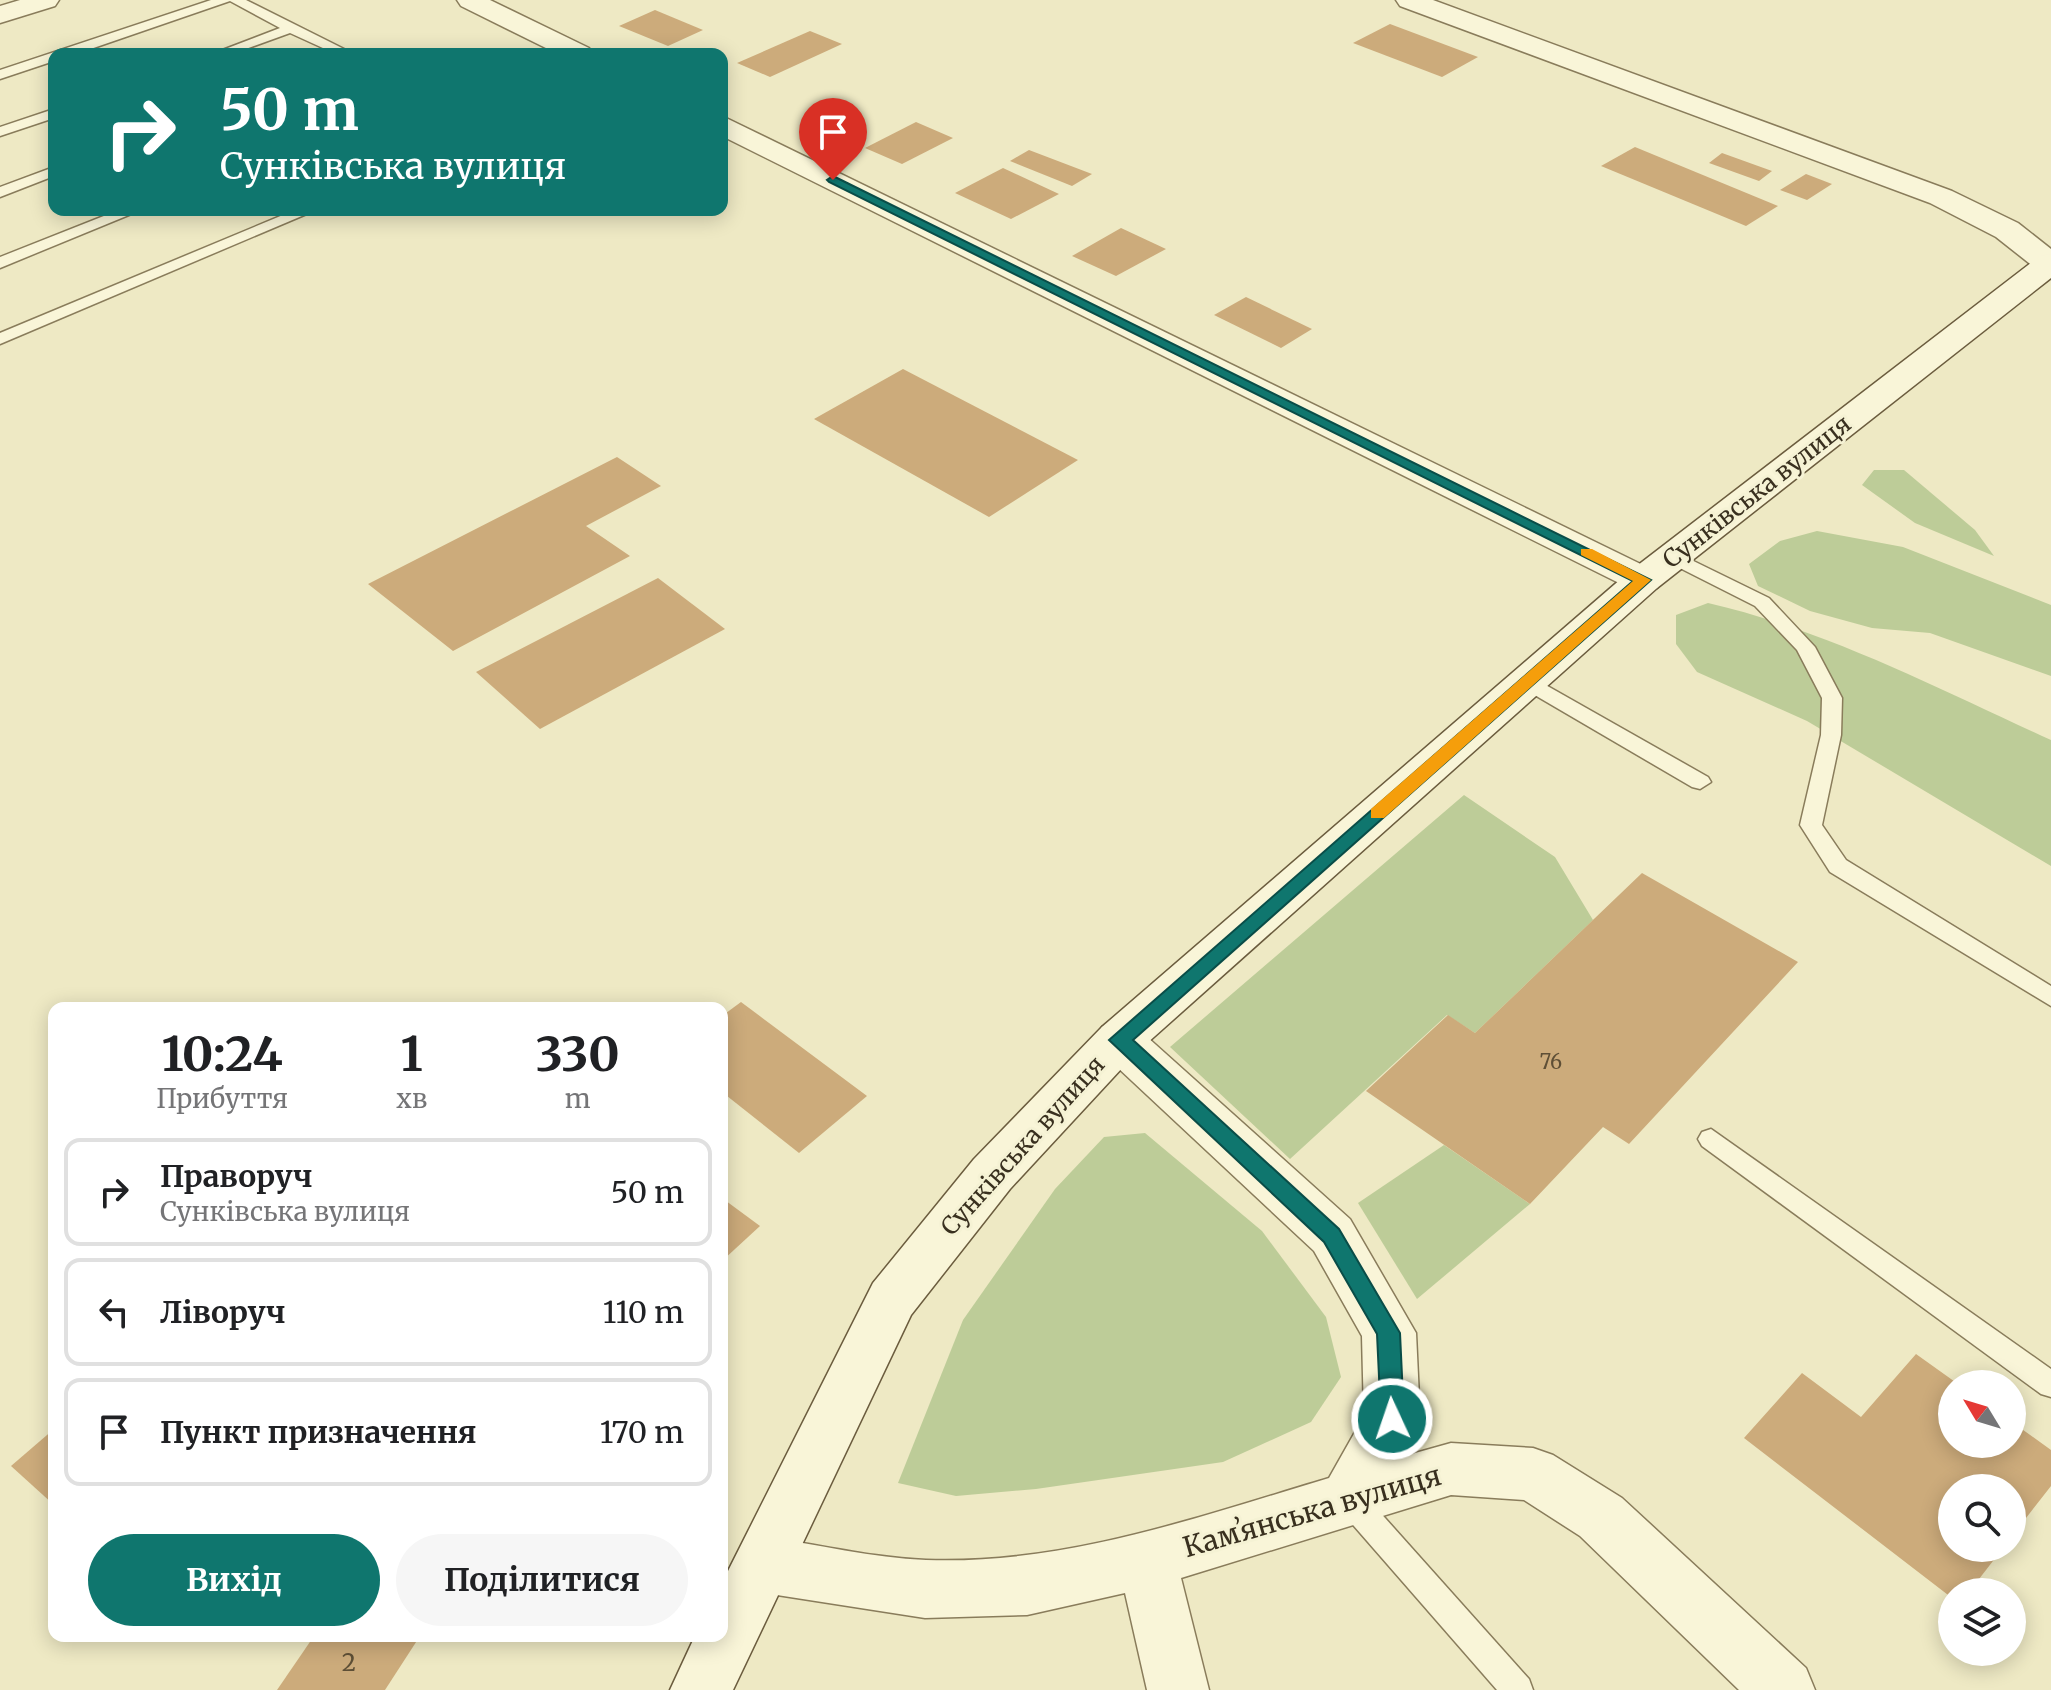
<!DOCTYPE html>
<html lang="uk">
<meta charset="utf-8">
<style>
body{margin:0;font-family:Merriweather,serif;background:#f6f6f6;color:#202124;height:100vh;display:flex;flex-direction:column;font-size:30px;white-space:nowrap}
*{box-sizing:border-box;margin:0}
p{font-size:26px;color:#757577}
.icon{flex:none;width:44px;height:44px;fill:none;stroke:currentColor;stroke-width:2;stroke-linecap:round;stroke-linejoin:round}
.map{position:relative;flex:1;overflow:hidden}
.side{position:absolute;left:48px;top:1002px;width:680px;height:640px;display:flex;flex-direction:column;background:#fff;border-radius:16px;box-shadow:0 4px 20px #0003}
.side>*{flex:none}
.banner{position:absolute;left:48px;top:48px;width:680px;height:168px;border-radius:16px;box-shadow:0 4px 20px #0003;background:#0f766e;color:#fff;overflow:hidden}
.needle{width:52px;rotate:308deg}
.tools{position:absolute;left:1938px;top:1370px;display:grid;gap:16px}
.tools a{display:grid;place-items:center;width:88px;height:88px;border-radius:50%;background:#fff;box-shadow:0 4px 20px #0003;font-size:40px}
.pin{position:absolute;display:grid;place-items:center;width:68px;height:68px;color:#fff;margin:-82px -34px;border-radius:50% 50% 50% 0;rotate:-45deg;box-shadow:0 0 8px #0007}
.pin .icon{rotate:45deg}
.me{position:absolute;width:88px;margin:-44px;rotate:357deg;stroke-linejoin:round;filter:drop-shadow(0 0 6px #0008)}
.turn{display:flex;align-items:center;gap:28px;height:168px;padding:0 40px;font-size:36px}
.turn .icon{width:104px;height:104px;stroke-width:2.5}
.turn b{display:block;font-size:56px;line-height:68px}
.eta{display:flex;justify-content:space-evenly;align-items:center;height:136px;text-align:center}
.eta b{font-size:48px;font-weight:700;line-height:56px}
.action{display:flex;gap:16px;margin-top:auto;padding:16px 40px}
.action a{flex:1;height:92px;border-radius:48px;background:#0f766e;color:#fff;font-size:32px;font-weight:700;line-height:92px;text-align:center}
.action a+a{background:#f6f6f6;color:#202124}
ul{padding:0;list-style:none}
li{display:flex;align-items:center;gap:24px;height:108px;margin:0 16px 12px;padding:0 24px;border:4px solid #e0e0e0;border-radius:16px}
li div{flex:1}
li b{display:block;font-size:30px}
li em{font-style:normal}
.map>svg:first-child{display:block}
.green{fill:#bdcc98}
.building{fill:#ccab7b}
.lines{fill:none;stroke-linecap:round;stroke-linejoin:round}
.lane-casing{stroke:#897c5b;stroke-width:3}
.street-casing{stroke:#897c5b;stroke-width:3}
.secondary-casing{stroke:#6b5c3e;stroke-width:3}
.lane{fill:#f9f5d8;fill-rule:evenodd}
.street{fill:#f9f5d8;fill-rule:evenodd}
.secondary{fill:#f9f5d8;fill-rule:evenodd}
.route{fill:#0f766e;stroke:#0a4d48;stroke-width:2}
.slow{fill:#f59e0b}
.labels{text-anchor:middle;stroke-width:6;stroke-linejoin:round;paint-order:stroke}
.number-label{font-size:20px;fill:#5e4f36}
.street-label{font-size:24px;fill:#39301f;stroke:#f5f2d4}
.near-number-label{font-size:24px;fill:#5e4f36}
.near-street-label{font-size:28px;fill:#39301f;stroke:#f5f2d4}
</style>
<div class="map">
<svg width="2051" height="1690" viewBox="0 0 2051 1690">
<rect width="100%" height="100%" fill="#eee9c4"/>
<g class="green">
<path d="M1874 470H1904L1975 530 1994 556 1915 523 1862 485Z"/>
<path d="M1817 531 1903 547 2051 605V676L1930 633 1872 628 1810 611 1758 586 1749 564 1780 541Z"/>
<path d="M1708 603C1829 631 1939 689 2051 740V866L1807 721 1697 672 1676 644V615Z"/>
<path d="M1464 795 1555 857 1593 920 1475 1033 1447 1015 1290 1159 1170 1047Z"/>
<path d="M1145 1133 1262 1231 1326 1317 1341 1377 1311 1422 1223 1462 1036 1489 956 1496 898 1483 963 1320 1055 1189 1104 1137Z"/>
<path d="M1444 1145 1530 1204 1417 1299 1358 1203Z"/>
</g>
<g class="building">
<path d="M655 10 703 30 668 46 619 26Z"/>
<path d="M1390 24 1478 57 1442 77 1353 43Z"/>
<path d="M810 31 842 44 770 77 737 63Z"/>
<path d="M916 122 953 138 902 164 865 148Z"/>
<path d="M1635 147 1778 206 1746 226 1601 166Z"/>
<path d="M1029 150 1092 174 1072 186 1010 161Z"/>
<path d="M1722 153 1772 171 1759 181 1709 163Z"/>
<path d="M1003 168 1059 194 1011 219 955 193Z"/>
<path d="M1806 174 1832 184 1807 200 1780 190Z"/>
<path d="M1121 228 1166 249 1116 276 1072 256Z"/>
<path d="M1246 297 1312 329 1281 348 1214 315Z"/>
<path d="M903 369 1078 460 989 517 814 419Z"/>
<path d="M617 457 661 486 586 526 630 556 453 651 368 584Z"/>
<path d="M658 578 725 629 540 729 476 672Z"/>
<path d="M1642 873 1798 962 1629 1144 1603 1127 1530 1204 1366 1091 1448 1015 1475 1033Z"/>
<path d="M741 1002 867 1096 799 1153 722 1092V1016Z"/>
<path d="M722 1198 760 1226 722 1261Z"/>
<path d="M1916 1354 1958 1384H1952V1444H2012V1422L2051 1450V1486L2012 1536V1488H1952V1548H2003L1969 1592H1952V1598L1744 1438 1802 1373 1861 1417Z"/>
<path d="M54 1429V1505L11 1466Z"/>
<path d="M314 1636H420L385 1690H277Z"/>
</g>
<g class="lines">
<g class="lane-casing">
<g id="lane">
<path d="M211 0H246L354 54H336L290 33 232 54H212L280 28 230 1 76 54H54V61L0 79V70Z"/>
<path d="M54 109V118L0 136V127Z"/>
<path d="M54 167V176L0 197V187Z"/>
<path d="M119 210H141L0 268V257Z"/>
<path d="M295 210H316L0 344V333Z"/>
<path d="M1673 551 1769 598 1815 647 1842 698 1841 735 1822 825 1846 860 2051 986V1006L1830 872 1800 825 1821 735 1822 698 1797 650 1755 606 1666 561 1664 557Z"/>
<path d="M1528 675 1708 777 1711 782 1700 789 1692 787 1521 687 1518 682Z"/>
<path d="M1711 1129 2051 1369V1397L2041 1394 1702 1146 1698 1139 1702 1132Z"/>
<path d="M1350 1487 1360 1490 1529 1679 1533 1690H1497L1340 1510 1336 1500 1340 1490Z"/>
</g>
</g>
<g class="street-casing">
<g id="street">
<path d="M20 0H59L55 6 0 23V6Z"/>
<path d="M457 0H490L589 48 593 54H558L461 6Z"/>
<path d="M1396 0H1433L1952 191 2018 223 2051 249V273L2039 271 1996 237 1930 203 1400 6Z"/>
<path d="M722 116 1657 572 1662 580 1657 588 1643 592 1629 588 722 136Z"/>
<path d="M1119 1021 1136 1027 1350 1219 1416 1333 1420 1419 1401 1457 1451 1443 1533 1448 1553 1455 1622 1498 1806 1668 1815 1690H1739L1580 1536 1524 1500 1451 1495 1181 1578 1209 1690H1147L1125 1593 1027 1615 925 1618 764 1593 743 1585 734 1565 743 1545 764 1537C817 1544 873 1558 926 1560 1065 1565 1198 1517 1329 1478L1364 1416 1362 1336 1314 1251 1102 1053 1095 1040 1102 1027Z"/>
</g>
</g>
<g class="secondary-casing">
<path id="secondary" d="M2051 254V278L1657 588 1136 1053 1010 1189 911 1315 733 1690H670L695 1636H722V1583L873 1283 974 1159 1102 1027 1629 572 2040 256Z"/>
</g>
<use href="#lane" class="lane"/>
<use href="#street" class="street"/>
<use href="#secondary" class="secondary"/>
</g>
<path class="route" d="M833 176 1651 580 1133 1040 1339 1229 1400 1333 1404 1419 1401 1426 1392 1429 1384 1426 1381 1419 1377 1334 1324 1242 1109 1040 1633 581 829 182 827 180Z"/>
<path class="slow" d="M1581 549H1592L1651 580 1384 818H1371V809L1633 581 1581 555Z"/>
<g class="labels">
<g class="number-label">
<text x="1551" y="1069">76</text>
</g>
<g class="street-label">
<text transform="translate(1757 492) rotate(-38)" y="8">Сунківська вулиця</text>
<text transform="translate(1023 1146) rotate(-48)" y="8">Сунківська вулиця</text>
</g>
<g class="near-number-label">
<text x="349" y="1671">2</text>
</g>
<g class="near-street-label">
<text transform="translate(1312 1511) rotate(-16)" y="10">Камʼянська вулиця</text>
</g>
</g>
</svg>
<div class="tools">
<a><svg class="needle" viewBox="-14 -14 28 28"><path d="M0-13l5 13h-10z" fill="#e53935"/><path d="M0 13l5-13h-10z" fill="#757577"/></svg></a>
<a><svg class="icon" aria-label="search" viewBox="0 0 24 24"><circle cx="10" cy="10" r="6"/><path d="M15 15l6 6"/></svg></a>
<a><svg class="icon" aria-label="layers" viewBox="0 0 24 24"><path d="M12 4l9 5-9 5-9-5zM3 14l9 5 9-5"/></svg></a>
</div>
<div class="pin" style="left:833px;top:180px;background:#d93025"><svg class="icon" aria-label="arrive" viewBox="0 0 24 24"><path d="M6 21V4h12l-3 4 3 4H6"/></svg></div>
<svg class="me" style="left:1392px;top:1419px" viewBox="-20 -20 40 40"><circle r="17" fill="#0f766e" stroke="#fff" stroke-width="3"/><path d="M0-11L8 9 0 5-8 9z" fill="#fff"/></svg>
<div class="banner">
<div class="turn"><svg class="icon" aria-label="right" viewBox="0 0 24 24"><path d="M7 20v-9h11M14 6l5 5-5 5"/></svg><div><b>50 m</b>Сунківська вулиця</div></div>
</div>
<section class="side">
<div class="eta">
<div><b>10:24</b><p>Прибуття</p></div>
<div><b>1</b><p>хв</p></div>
<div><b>330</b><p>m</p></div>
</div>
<ul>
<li><svg class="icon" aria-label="right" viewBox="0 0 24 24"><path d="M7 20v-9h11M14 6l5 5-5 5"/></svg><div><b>Праворуч</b><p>Сунківська вулиця</p></div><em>50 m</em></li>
<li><svg class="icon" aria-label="left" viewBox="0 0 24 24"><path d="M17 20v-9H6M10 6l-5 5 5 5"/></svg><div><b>Ліворуч</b></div><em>110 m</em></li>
<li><svg class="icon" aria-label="arrive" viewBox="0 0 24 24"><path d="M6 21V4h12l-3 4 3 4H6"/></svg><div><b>Пункт призначення</b></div><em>170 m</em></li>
</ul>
<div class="action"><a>Вихід</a><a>Поділитися</a></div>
</section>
</div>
